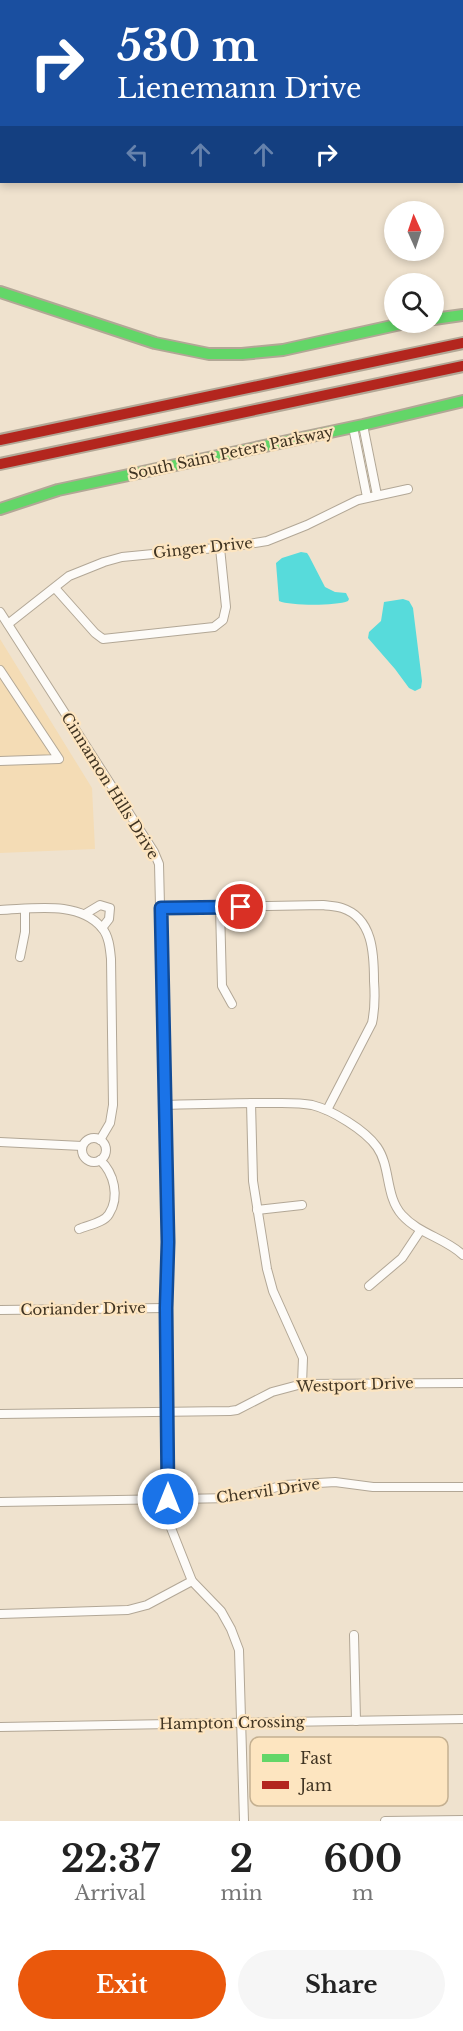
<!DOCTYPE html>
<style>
body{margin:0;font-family:"Libre Baskerville",serif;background:#f6f6f6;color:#222;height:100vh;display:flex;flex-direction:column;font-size:22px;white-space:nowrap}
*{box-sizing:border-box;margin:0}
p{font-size:20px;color:#767676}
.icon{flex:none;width:33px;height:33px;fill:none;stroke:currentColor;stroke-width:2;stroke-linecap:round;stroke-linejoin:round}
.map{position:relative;height:1821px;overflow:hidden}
.side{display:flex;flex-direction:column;background:#fff;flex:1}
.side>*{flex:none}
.top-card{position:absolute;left:0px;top:0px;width:464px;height:183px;box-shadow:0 3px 9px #0003;background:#1a4fa0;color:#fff;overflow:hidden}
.needle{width:39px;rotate:357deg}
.controls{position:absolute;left:384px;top:201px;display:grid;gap:12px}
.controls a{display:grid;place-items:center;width:60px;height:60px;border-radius:50%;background:#fff;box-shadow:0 3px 9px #0003;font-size:30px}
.pin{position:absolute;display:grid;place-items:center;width:51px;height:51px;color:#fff;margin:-26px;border:3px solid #fff;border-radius:50%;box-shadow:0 2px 6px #0007}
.me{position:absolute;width:66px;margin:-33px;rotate:0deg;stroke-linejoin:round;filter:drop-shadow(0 0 4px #0008)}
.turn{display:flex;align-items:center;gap:21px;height:126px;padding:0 18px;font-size:27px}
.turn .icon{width:78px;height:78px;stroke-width:2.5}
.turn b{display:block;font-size:42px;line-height:51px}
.lanes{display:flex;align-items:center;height:57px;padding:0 18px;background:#0003;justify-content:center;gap:30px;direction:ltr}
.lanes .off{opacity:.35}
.eta{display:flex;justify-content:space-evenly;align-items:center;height:102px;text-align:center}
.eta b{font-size:36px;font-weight:700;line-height:42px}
.button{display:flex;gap:12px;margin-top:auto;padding:12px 18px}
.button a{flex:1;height:69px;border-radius:36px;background:#ea580c;color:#fff;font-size:24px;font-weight:700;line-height:69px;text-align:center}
.button a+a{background:#f6f6f6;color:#222}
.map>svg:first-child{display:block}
.built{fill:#f4dcb5}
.water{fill:#57dbdb}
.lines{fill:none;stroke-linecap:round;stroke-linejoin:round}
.street-casing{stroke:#b2a796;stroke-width:10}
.fast-casing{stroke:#b2a796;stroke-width:14}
.jam-casing{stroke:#b2a796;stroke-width:14}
.street{stroke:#fdfbf8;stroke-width:8}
.fast{stroke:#63d668;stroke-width:10}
.jam{stroke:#b3261e;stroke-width:10}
.route-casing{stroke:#114b97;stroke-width:15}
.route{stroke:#1a73e8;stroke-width:10}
.labels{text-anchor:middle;stroke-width:4.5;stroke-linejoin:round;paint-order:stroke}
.street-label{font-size:15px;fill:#403422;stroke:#fde5c0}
.key{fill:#fde5c0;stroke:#c4b091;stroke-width:1.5}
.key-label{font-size:16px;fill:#403422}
</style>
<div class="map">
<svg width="463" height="1821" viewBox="0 0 463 1821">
<rect width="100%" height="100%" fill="#efe2ce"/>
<path class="built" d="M0 639 92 788 95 849 0 853Z"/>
<g class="water">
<path d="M301 552 307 553 309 556 325 587 335 592 346 593 349 599 348 601C336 606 291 606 279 601L276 563 282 558Z"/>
<path d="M403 599 409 601 413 608 422 681 421 688 415 691 409 688 395 669 368 638 369 632 381 621 384 602Z"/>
</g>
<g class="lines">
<g class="street-casing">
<g id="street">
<path d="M363 425 377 495"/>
<path d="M353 427 367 497"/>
<path d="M55 588 95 633 103 639 214 627 223 620 226 607 220 548"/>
<path d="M0 612 154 852 159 864 168 1242 166 1308 169 1523 192 1581 221 1611 231 1629 239 1650 244 1821"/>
<path d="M8 624 69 576 104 562 122 557 236 546 267 541 307 525 358 500 408 489"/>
<path d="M0 670 59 759 0 761"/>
<path d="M220 907 222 986 232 1004"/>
<path d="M161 908 323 905C329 906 336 906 342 908 373 918 374 954 374 981 375 995 375 1009 372 1023L327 1110"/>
<path d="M0 910C32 909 79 900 102 928 109 936 110 949 111 959L113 1105 110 1123 100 1140"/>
<path d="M85 914 100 905 110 908 109 919 102 928"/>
<path d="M20 957 25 932V909"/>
<path d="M251 1103 253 1181 267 1269 273 1291 303 1358 302 1384"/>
<path d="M166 1105C199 1104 233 1103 267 1103 281 1103 298 1102 312 1105 332 1110 365 1130 377 1147 391 1167 385 1196 402 1215 419 1234 445 1238 463 1255"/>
<circle cx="94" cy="1150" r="12"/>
<path d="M0 1142 82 1146"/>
<path d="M257 1210 302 1205"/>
<path d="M79 1229C88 1225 104 1223 109 1214 120 1197 114 1173 100 1160"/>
<path d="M369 1286 402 1258 420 1231"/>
<path d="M0 1310 166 1308"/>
<path d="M0 1414 230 1411 237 1410 272 1392 302 1384 463 1383"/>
<path d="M0 1502 234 1498 285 1485 335 1482 373 1487H463"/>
<path d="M0 1614 128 1610 147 1605 192 1581"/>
<path d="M354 1635 356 1721"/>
<path d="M0 1727 463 1719"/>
<path d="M385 1821 463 1820"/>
</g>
</g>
<g class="fast-casing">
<g id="fast">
<path d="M0 292 155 343 209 354H242L283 350 410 322"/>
<path d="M434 319 463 315"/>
<path d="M0 509 58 490 363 425 463 401"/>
</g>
</g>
<g class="jam-casing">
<g id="jam">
<path d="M0 440 463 343"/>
<path d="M0 464 463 366"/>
</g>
</g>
<use href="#street" class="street"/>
<use href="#fast" class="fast"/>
<use href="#jam" class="jam"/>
</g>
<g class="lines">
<g class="route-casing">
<path id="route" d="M168 1499 166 1308 168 1242 161 908 241 907"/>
</g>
<use href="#route" class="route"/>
</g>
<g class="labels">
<g class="street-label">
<text transform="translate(231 453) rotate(-12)" y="5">South Saint Peters Parkway</text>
<text transform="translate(203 548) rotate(-6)" y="5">Ginger Drive</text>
<text transform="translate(110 786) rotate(58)" y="5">Cinnamon Hills Drive</text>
<text transform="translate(83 1309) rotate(-1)" y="5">Coriander Drive</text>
<text transform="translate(355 1385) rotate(-2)" y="5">Westport Drive</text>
<text transform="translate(268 1491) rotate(-8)" y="5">Chervil Drive</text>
<text transform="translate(232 1723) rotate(-1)" y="5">Hampton Crossing</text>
</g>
</g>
<rect x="250" y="1737" width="198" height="69" rx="9" class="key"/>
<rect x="262" y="1754" width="27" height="8" fill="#63d668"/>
<rect x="262" y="1781" width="27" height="8" fill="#b3261e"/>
<g class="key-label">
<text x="300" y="1764">Fast</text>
<text x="300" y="1791">Jam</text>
</g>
</svg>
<div class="controls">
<a><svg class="needle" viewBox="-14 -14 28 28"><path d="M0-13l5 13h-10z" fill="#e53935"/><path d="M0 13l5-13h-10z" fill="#767676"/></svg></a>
<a><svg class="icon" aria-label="search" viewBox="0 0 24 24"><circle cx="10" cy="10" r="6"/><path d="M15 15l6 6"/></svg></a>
</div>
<div class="pin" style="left:241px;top:907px;background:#d93025"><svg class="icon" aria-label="arrive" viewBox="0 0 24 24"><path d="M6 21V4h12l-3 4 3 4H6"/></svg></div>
<svg class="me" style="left:168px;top:1499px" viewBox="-20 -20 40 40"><circle r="17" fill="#1a73e8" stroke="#fff" stroke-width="3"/><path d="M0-11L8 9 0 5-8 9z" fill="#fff"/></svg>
<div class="top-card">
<div class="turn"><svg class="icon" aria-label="right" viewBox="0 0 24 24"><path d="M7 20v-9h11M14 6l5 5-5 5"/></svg><div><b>530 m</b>Lienemann Drive</div></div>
<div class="lanes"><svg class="icon off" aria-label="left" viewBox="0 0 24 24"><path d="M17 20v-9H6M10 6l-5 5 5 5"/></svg><svg class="icon off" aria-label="ahead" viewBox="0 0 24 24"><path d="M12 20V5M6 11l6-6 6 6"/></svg><svg class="icon off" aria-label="ahead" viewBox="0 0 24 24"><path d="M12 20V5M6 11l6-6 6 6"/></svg><svg class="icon" aria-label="right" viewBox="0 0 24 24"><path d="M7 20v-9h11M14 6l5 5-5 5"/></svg></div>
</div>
</div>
<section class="side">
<div class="eta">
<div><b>22:37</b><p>Arrival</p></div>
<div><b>2</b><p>min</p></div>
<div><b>600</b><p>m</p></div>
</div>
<div class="button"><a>Exit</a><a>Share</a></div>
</section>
